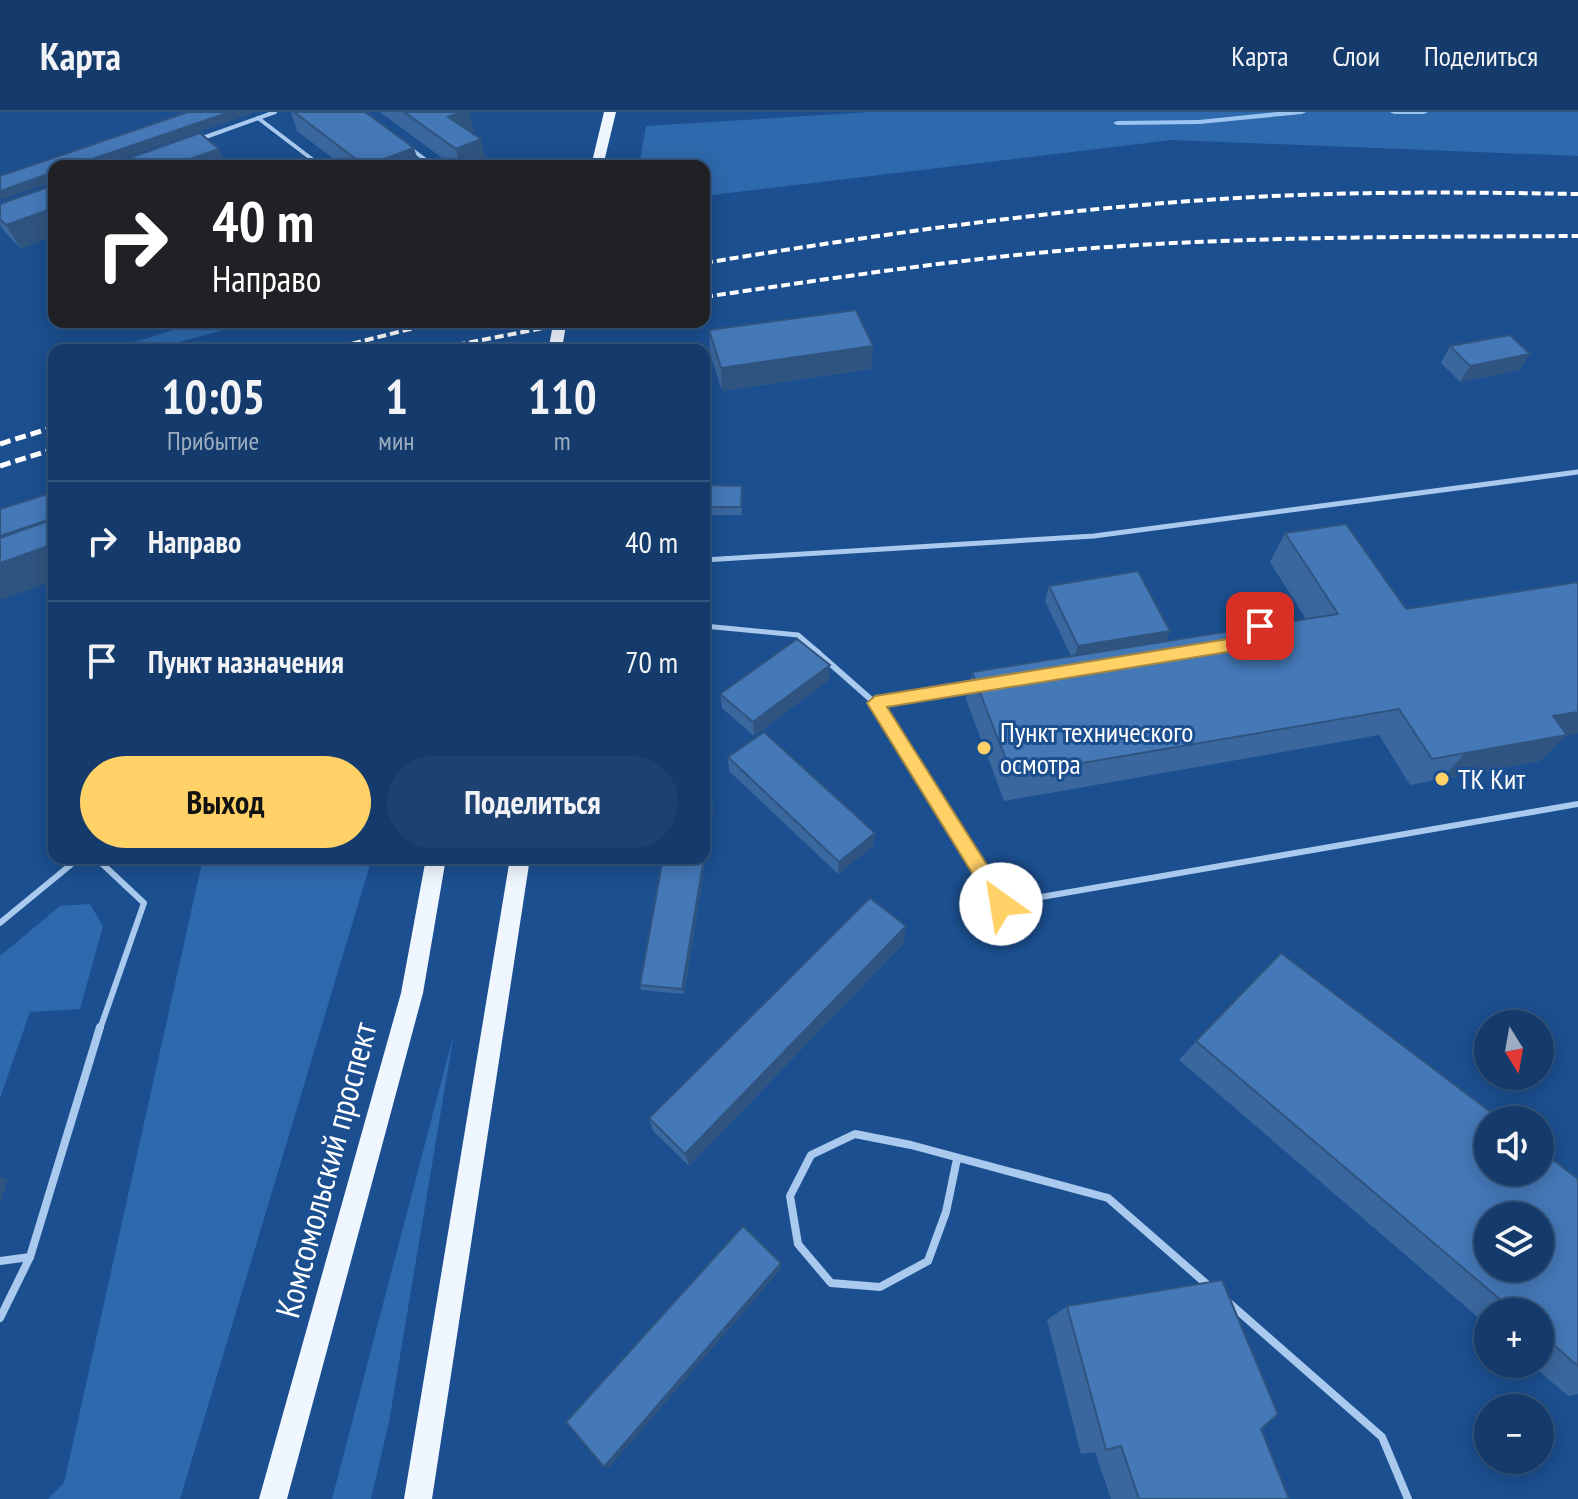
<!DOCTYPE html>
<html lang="ru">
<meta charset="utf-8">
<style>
body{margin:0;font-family:"PT Sans Narrow",sans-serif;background:#1d4271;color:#f1f3f6;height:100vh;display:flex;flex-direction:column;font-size:30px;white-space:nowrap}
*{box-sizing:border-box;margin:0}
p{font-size:26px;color:#9dadc1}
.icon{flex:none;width:44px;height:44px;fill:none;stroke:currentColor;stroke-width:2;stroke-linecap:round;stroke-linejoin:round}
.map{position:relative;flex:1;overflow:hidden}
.details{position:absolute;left:48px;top:232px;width:662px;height:520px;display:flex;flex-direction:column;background:#143b6b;border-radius:16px;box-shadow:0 4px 20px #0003,0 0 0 2px #33557e}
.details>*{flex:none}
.top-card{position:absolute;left:48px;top:48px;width:662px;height:168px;border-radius:16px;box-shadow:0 4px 20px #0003,0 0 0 2px #33557e;background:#202124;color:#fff;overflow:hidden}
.needle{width:52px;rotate:169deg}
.buttons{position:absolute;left:1474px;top:898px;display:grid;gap:16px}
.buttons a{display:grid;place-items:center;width:80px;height:80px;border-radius:50%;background:#143b6b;box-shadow:0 4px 20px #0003,0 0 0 2px #33557e;font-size:40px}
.pin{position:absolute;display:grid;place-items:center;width:68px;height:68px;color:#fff;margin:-34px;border-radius:16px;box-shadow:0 4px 12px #0006}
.me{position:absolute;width:88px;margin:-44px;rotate:328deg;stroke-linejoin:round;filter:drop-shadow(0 0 6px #0008)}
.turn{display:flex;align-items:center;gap:28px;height:168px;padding:0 32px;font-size:36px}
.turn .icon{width:104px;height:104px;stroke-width:2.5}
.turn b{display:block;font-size:56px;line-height:68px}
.eta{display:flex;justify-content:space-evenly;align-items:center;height:136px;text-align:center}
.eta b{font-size:48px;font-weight:700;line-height:56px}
.cta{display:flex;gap:16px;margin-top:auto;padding:16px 32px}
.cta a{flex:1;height:92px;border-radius:48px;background:#ffd166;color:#111;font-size:32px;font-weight:700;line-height:92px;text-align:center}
.cta a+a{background:#1d4271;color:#f1f3f6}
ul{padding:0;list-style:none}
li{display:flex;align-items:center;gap:24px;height:120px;padding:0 32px;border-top:2px solid #33557e}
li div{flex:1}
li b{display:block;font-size:30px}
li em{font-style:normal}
header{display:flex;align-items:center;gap:48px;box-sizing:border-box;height:112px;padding:0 40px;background:#143b6b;border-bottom:2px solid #33557e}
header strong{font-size:38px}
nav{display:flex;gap:44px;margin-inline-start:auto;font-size:28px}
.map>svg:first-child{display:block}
.green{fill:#2e69ad}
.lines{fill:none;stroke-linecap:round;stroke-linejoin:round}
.stream{fill:#9cc4f0;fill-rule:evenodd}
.lane-far3{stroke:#a9c9ee;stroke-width:4}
.lane-far2{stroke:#a9c9ee;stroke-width:5}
.lane-far1{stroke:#a9c9ee;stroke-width:6}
.lane{stroke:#a9c9ee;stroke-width:8}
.primary{fill:#f0f6ff;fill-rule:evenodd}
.rail-far1{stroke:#fff;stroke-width:4;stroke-dasharray:9 4;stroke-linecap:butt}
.rail{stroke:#fff;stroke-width:5;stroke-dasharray:11 5;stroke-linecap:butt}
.primary-bridge{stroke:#f0f6ff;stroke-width:13}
.wall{fill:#3a679d}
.shaded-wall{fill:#305480}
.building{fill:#4478b7;stroke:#305480;stroke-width:2;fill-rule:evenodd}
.route{fill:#ffd166;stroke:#a68842;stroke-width:2}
.poi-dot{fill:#ffd166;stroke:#1b4f8f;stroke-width:3}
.labels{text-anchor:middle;stroke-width:6;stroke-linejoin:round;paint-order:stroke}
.poi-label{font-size:28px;fill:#fff;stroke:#1b4f8f;text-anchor:start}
.near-street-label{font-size:34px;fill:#fff;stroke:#1b4f8f}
</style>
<header>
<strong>Карта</strong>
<nav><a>Карта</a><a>Слои</a><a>Поделиться</a></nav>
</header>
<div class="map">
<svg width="1578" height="1387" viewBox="0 0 1578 1387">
<rect width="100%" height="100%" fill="#1b4f8f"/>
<g class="green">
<path d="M870 0H1578V44L1172 28 704 84V54H639L646 14Z"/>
<path d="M198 210H255L148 238H110Z"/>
<path d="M203 746H372L180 1387H48L64 1371Z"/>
<path d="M90 792 103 814 80 897 30 900 0 986V844L60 794Z"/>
<path d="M454 921 389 1310 371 1387H332Z"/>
</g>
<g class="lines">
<g class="stream">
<path d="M1277 0H1306L1302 2 1199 12 1117 13 1113 11 1117 9 1199 8Z"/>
<path d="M1390 0H1428L1424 2H1394Z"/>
</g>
<g class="lane-far3">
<path d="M258 6 321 54"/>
<path d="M200 27 275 0"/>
<path d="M411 37 434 54"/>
</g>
<g class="lane-far2">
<path d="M704 448 1094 424 1578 360"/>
<path d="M704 514 798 523 819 541"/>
<path d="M1256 522 1268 498"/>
</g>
<g class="lane-far1">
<path d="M816 539 875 591 974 575"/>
<path d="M875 591 1001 792 1578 692"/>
<path d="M96 746 144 791 100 917"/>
<path d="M0 811 79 746"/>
</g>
<g class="lane">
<path d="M957 1047 946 1100 928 1149 880 1175 831 1171 798 1132 790 1084 811 1043 855 1022 911 1033 1108 1086 1210 1175"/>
<path d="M0 1149 30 1145"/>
<path d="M1228 1190 1382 1325 1408 1387"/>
<path d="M0 1206 30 1145 100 915"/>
</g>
<g class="primary">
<path d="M604 0H616L603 54H591Z"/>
<path d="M426 746H446L423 881 287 1387H259L401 881Z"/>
<path d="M510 746H530L432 1387H404Z"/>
</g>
<g class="rail-far1">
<path d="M704 151C875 123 1047 98 1221 87 1340 79 1459 80 1578 82"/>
<path d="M704 185C834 166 963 146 1094 136 1255 124 1417 125 1578 124"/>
<path d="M327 238 438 210"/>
<path d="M431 238 574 210"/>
</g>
<g class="rail">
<path d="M0 332 54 315"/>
<path d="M0 354 54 337"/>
</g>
<path class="primary-bridge" d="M555 238 560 210"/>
</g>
<g class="wall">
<path d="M291 0H365L420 54H343L297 19Z"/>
<path d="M380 0H469L474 20 471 21 486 50 476 54H453Z"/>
<path d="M0 92 21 137 4 119 0 113Z"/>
<path d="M709 218 873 234 871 257 722 279 710 242Z"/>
<path d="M1450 234 1520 258 1460 270 1441 251Z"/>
<path d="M704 373 742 382V403H704Z"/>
<path d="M1285 421 1406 497 1566 624 1540 649 1410 673 1379 623 1004 689 966 587 972 560 1071 544 1045 489 1049 474 1166 529 1306 507 1270 450Z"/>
<path d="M829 568 754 624 722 596 720 582Z"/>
<path d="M728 645 875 721 873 734 838 762 729 659Z"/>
<path d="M712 692 713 699 684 882 641 878 640 873Z"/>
<path d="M903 832 689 1054 653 1019 649 1006Z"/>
<path d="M1196 929 1578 1067V1282L1568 1284 1531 1252H1540V1200H1488V1214L1179 948Z"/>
<path d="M1067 1194 1261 1317 1289 1387H1111L1095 1340 1081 1342 1047 1208Z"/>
</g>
<g class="shaded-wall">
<path d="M230 0H256L100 54H72Z"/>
<path d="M461 0H469L474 20 454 27 448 5Z"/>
<path d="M481 27 486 50 476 54H460L456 37Z"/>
<path d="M414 36 420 54H367Z"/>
<path d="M219 37 226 54H170Z"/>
<path d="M54 60V70L0 88V79Z"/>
<path d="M54 96V124L21 137 6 113Z"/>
<path d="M873 234 871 257 722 279 721 256Z"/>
<path d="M1530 242 1520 258 1460 270 1470 254Z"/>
<path d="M54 432V469L0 488V451Z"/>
<path d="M1170 519 1164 534 1073 549 1078 534Z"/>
<path d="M830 553 829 568 754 624 753 610Z"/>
<path d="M1578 600V621L1566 624 1540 649 1442 667 1465 641 1553 604Z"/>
<path d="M712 692 713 699 684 882 682 877Z"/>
<path d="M875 721 873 734 838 762 839 750Z"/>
<path d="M906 814 903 832 689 1054 685 1042Z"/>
<path d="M0 1065 8 1068 0 1091Z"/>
<path d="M781 1151V1157L609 1356 604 1355Z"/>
</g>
<g class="building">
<path d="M188 0H230L72 54H54V60L0 79V64Z"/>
<path d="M294 0H365L414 36 365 54Z"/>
<path d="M404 0H461L448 5 481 27 456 37Z"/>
<path d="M200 21 219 37 170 54H107Z"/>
<path d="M54 73V96L6 113 0 107V92Z"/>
<path d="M856 198 873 234 721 256 709 218Z"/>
<path d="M1510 223 1530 242 1470 254 1450 234Z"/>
<path d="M704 373 742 374 741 395H704Z"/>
<path d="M54 380V406L0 424V397Z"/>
<path d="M54 407V432L0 451V426Z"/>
<path d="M1346 412 1406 497 1578 470V600L1553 604 1567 623 1432 647 1399 597 1012 663 972 560 1338 502 1285 421Z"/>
<path d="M1138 459 1170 519 1078 534 1049 474Z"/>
<path d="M797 527 830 553 753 610 720 582Z"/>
<path d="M764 620 875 721 839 750 728 645Z"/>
<path d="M704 692H712L704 743Z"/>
<path d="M663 746H704L682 877 640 873Z"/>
<path d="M870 786 906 814 685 1042 649 1006Z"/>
<path d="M1281 841 1501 1008H1488V1060H1540V1038L1578 1067V1254L1540 1221V1200H1515L1196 929ZM1488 1104H1540V1156H1488Z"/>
<path d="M743 1114 781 1151 604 1355 566 1310Z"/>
<path d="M1222 1168 1278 1302 1261 1317 1289 1387H1139L1121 1334 1106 1338 1067 1194Z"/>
</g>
<path class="route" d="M1260 508 1268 514 1258 534 1252 536 887 595 1008 786 1011 792 1008 798 1001 801 995 798 867 591 875 584 1246 524 1254 510Z"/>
<g class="poi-dot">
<circle cx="984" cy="636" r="8"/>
<circle cx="1442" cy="667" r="8"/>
</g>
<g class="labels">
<g class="poi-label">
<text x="1000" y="630">Пункт технического<tspan x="1000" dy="32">осмотра</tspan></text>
<text x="1458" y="677">ТК Кит</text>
</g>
<g class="near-street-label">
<text transform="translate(326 1058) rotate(-75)" y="12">Комсомольский проспект</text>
</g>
</g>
</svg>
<div class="buttons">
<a><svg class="needle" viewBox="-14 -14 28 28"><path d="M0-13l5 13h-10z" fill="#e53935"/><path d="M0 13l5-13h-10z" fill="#9dadc1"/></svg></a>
<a><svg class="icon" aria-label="sound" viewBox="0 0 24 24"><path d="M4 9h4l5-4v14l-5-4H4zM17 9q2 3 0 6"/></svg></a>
<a><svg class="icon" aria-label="layers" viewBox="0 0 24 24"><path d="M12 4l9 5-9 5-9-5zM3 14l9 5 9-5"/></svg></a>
<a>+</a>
<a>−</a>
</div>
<div class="pin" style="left:1260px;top:514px;background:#d93025"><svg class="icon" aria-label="arrive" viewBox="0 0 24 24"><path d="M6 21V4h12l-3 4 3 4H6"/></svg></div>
<svg class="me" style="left:1001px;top:792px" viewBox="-20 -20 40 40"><circle r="19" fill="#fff"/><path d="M0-13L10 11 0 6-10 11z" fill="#ffd166"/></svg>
<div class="top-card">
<div class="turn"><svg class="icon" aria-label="right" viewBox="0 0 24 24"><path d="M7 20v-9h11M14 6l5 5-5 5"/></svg><div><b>40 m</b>Направо</div></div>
</div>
<section class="details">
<div class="eta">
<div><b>10:05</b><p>Прибытие</p></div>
<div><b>1</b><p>мин</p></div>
<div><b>110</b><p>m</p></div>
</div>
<ul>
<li><svg class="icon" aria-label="right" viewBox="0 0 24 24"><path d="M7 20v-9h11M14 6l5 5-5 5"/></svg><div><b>Направо</b></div><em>40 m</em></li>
<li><svg class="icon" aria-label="arrive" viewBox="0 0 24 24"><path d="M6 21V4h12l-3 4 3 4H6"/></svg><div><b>Пункт назначения</b></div><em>70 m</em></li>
</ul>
<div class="cta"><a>Выход</a><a>Поделиться</a></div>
</section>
</div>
